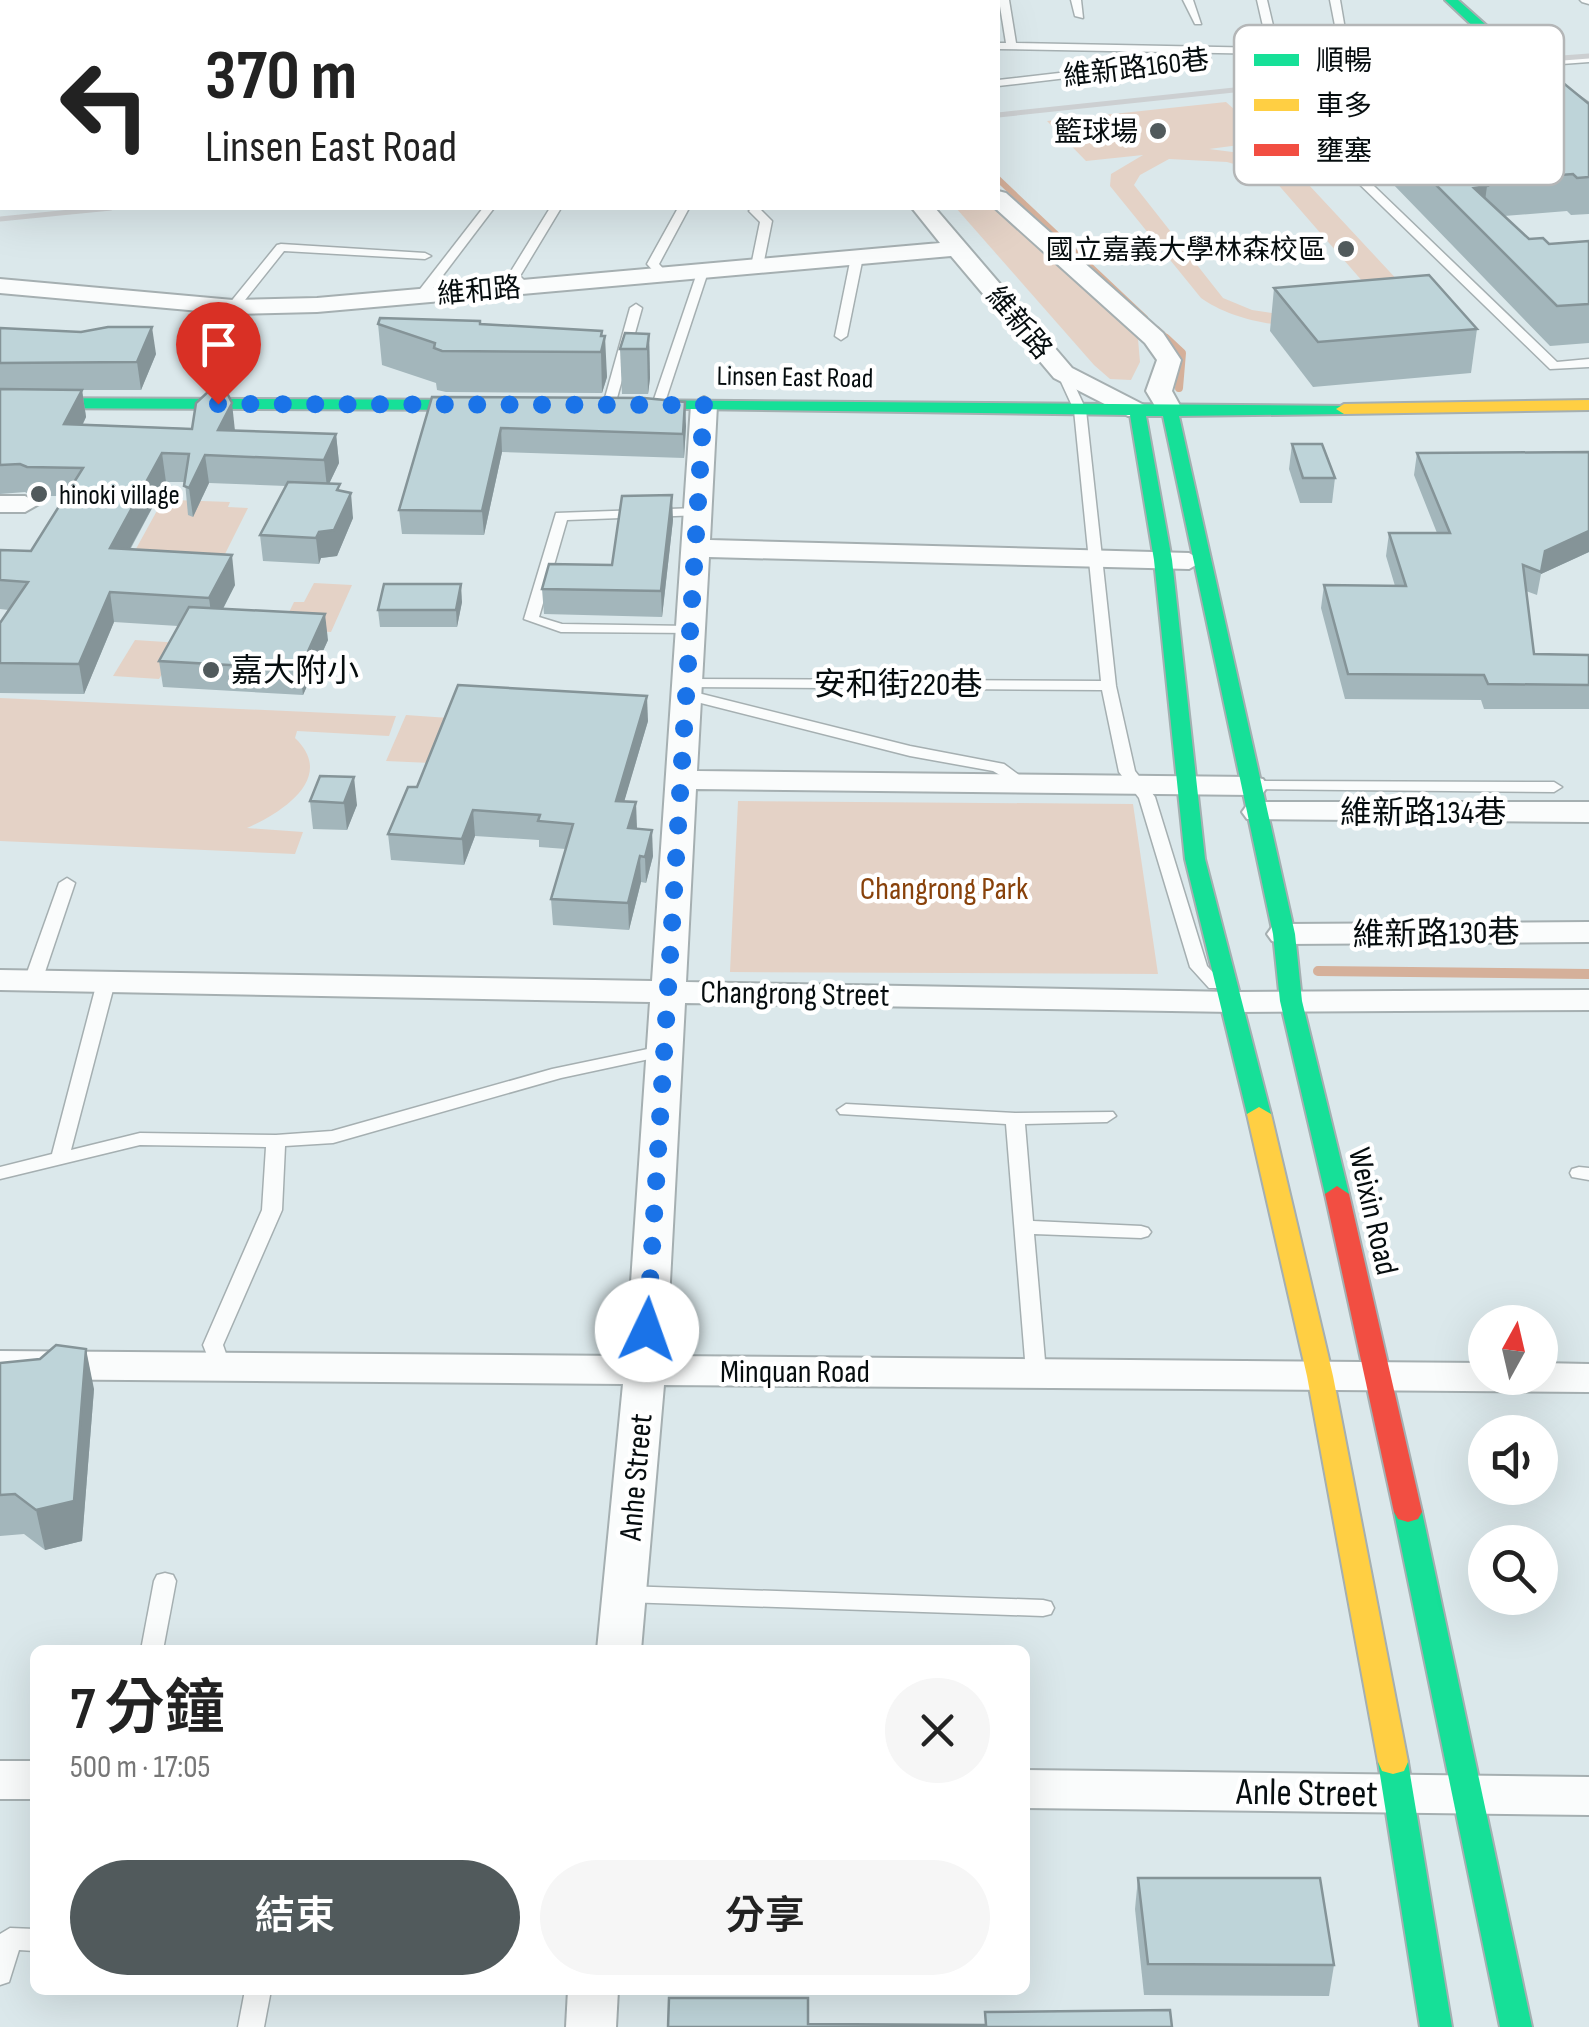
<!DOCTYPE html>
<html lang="zh-TW">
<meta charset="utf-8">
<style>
body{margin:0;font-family:"Sofia Sans Condensed","Noto Sans TC",sans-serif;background:#f6f6f6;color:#222;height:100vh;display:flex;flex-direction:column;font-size:38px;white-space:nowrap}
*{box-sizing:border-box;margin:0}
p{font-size:32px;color:#767676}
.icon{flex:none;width:55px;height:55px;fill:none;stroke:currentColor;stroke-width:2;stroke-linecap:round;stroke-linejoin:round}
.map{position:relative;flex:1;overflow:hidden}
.details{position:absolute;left:30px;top:1645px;width:1000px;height:350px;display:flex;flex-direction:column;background:#fff;border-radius:15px;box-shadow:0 10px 40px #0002}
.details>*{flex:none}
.guide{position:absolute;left:0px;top:0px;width:1000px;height:210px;box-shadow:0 10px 40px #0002;background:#fff;color:#222;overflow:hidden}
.needle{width:65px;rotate:8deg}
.buttons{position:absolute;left:1468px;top:1305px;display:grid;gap:20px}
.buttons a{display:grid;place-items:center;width:90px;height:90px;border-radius:50%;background:#fff;box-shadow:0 10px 40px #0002;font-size:50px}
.pin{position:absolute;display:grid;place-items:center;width:85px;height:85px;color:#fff;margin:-102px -42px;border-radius:50% 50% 50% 0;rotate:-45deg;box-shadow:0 0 10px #0007}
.pin .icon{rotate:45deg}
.me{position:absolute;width:110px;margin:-55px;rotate:3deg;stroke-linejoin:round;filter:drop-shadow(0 0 8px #0008)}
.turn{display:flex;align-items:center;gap:35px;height:210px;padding:0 40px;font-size:45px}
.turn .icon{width:130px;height:130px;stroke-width:2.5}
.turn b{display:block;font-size:70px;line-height:85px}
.round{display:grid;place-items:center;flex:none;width:105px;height:105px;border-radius:52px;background:#f6f6f6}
.headline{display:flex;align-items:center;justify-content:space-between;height:170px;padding:0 40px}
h1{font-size:60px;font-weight:600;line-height:75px}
.cta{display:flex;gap:20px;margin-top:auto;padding:20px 40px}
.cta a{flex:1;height:115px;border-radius:60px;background:#515a5c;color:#fff;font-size:40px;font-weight:600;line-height:115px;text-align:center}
.cta a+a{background:#f6f6f6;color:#222}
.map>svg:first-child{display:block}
.green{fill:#e4d2c6;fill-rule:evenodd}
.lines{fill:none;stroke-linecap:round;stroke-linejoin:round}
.stream-far2{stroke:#d5b09a;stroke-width:6}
.stream-far1{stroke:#d5b09a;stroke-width:8}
.stream{stroke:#d5b09a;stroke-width:10}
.lane-casing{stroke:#a5afb1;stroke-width:3}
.street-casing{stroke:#a5afb1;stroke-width:4}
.fast-casing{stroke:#a5afb1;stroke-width:4}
.slow-casing{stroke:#a5afb1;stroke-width:4}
.jam-casing{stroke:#a5afb1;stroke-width:4}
.lane{fill:#fafcfc;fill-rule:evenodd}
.street{fill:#fafcfc;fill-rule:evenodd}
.fast{fill:#16e098;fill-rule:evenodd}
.slow{fill:#ffcf43;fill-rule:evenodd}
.jam{fill:#f24e42;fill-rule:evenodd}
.rail{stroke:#cccfd1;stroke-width:5}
.wall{fill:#a3b6bb}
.shaded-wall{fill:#859498}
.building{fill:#bed4d9;stroke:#859498;stroke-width:2.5}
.route{stroke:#1a73e8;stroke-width:18;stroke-dasharray:0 32.4}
.poi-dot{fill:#515a5c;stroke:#fff;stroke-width:4}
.labels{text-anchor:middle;stroke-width:9;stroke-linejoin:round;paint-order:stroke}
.far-street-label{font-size:28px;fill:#060d0f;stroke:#fff}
.far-poi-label{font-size:28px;fill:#060d0f;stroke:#fff;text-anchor:end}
.poi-label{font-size:32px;fill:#060d0f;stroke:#fff;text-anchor:start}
.street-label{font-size:32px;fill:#060d0f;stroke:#fff}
.park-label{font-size:32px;fill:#88410a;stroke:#fff}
.near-street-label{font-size:38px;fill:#060d0f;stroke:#fff}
.key{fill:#fff;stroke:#b4b6b7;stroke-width:2.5}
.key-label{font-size:28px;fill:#060d0f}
</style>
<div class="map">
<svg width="1589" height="2027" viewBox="0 0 1589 2027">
<rect width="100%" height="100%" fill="#dbe8eb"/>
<g class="green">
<path d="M1226 102 1270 141 1209 149 1264 156 1295 170 1402 285C1374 295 1326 320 1298 324 1269 328 1224 315 1201 298L1110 186 1111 174 1143 155 1086 161 1047 121ZM1169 159 1227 162 1269 174 1370 290 1292 316 1252 310 1223 298 1134 185 1140 175Z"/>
<path d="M956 208H997L1138 339 1140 362 1131 380 1110 379 1094 365Z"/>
<path d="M174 500 230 502 228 507 248 508 221 562 131 558 159 507Z"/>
<path d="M314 583 352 585 331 632 281 629 294 602H304Z"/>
<path d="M135 640 181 643 159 679 113 676Z"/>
<path d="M0 698 396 716 389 736 297 731 295 738C337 778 281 813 247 828L303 832 295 854 0 841Z"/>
<path d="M406 715 449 718 431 763 386 761Z"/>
<path d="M738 801 1133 804 1158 974 730 972Z"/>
</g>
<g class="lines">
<g class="stream-far2">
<path d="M998 179 1145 318"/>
<path d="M1157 329 1169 340"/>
</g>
<path class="stream-far1" d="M1166 338 1182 353 1179 388"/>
<path class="stream" d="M1318 971 1589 974"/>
<g class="lane-casing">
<g id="lane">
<path d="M999 0H1009L1016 43 1268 48 1257 0H1267L1279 51 1274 54 998 49V43H1006Z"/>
<path d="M1071 0H1081L1083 18 1075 16Z"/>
<path d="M1183 0H1193L1201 24H1195Z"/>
<path d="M1330 0H1340L1349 53 1340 51Z"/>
<path d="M1580 0H1589V4L1582 2Z"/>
<path d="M1206 56 1210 57V61L998 86V80Z"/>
<path d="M1589 56V62L1522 67 1517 64 1522 61Z"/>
<path d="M1316 138H1324L1557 362 1589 359V367L1550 369 1316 142Z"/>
<path d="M483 208H494L425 299H417V293Z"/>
<path d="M550 208H561L520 276 530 286 520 289 508 276Z"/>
<path d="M678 208H689L659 264 667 273 657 275 647 264Z"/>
<path d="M752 208H762L761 210 772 221 763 266 757 270 751 266 760 222 749 211Z"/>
<path d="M281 244 425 253 431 256 425 259 284 251 237 310H229V304L277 245Z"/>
<path d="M857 254 863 257 847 336 841 340 835 336 851 257Z"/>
<path d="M699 267 709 269 664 405 653 408 652 405Z"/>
<path d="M636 304 642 308 615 405 604 408 603 405 630 308Z"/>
<path d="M1063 369 1069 373 1086 410 1116 686 1135 771 1155 797 1207 966 1224 984 1221 988H1209L1190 967 1139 798 1119 772 1102 690 687 687 680 683 687 679 1101 681 1074 410 1057 373Z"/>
<path d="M697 508 704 512 702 515 567 520 539 617 562 624 690 626 695 627V633L561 632 524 619 556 513Z"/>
<path d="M686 690 910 746 1004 764 1027 781 1019 786 993 771 910 756 681 698 678 695Z"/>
<path d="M1252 781 1554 782 1562 787 1554 792 1246 789 1244 786 1246 783Z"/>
<path d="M67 878 75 883 42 981 39 985H27L24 981 59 883Z"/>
<path d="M106 977 115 982 71 1150 140 1133 276 1135 332 1131 552 1069 662 1046 671 1051 668 1055 561 1078 333 1143 285 1146 282 1210 223 1345 230 1365 227 1370H213L203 1345 262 1210 266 1147 140 1145 0 1179V1167L52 1154 97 982Z"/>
<path d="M846 1104 1015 1113 1113 1112 1116 1116 1107 1122 1025 1124 1033 1221 1141 1226 1148 1228 1151 1232 1148 1236 1141 1238 1034 1234 1046 1372 1043 1377H1029L1026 1372 1006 1124 840 1114 837 1110Z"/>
<path d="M1579 1167 1589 1168V1180L1572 1177 1570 1173 1572 1169Z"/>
<path d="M165 1573 173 1575 176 1581 163 1650H141L154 1581 157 1575Z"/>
<path d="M624 1586 1043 1600 1051 1602 1054 1608 1051 1614 1043 1616 624 1602 616 1600 613 1594 616 1588Z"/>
<path d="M10 1928 35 1929V1951L19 1950 9 1982 0 1985V1934Z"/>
<path d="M245 1990H271L264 2027H238Z"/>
</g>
</g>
<g class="street-casing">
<g id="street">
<path d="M782 0H802L803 2H784Z"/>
<path d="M846 0H866L867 2H848Z"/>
<path d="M897 0H917L918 2H899Z"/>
<rect x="0" y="29" width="2" height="12"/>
<path d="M998 191 1006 193 1163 333 1181 360 1172 391 1183 411 1179 416H1161L1146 391 1157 360 1145 343 995 208Z"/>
<path d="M912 208H935L1072 368 1146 406 1150 411 1146 416H1128L1054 378 951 256 317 312 233 314 0 293V279L233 300 317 298 940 243Z"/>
<path d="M704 397 717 405 710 540 1189 553 1203 561 1189 569 709 557 697 771 1252 777 1263 779 1268 786 1263 793 1252 795 696 789 686 982 1233 992 1589 990V1010L1233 1012 685 1003 666 1356 1485 1363V1378H1540V1363L1589 1364V1392L664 1385 641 1650H597L623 1384 0 1379V1351L626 1356 650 1002 0 990V970L652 981 691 405Z"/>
<path d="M0 496H25L39 504 25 512H0Z"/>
<path d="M1258 802H1589V822L1247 819 1242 812 1247 805Z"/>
<path d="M1589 922V942L1284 944 1272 941 1267 934 1272 927 1284 924Z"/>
<rect x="0" y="1761" width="35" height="38"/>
<path d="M1025 1770 1589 1777V1815L1025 1808Z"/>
<path d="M568 1990H618L616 2027H566Z"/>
</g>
</g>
<g class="fast-casing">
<g id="fast">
<path d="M1445 0H1458L1523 58 1589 104V114L1513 64Z"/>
<path d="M0 398 496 400 504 405 496 410 0 408Z"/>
<path d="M623 400 1350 406V412L1344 414 1179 416 1295 934 1302 1001 1349 1194 1346 1200 1337 1202 1325 1194 1280 1001 1273 934 1163 416H1146L1172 560 1205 859 1271 1114 1259 1121 1247 1114 1185 859 1154 560 1130 415 617 408 615 405Z"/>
<path d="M1408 1502 1418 1505 1422 1512 1532 2027H1500L1394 1512 1398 1505Z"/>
<path d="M1393 1750 1404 1753 1408 1762 1452 2027H1420L1378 1762 1382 1753Z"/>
</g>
</g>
<g class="slow-casing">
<g id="slow">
<path d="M1589 400V410L1344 414 1336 409 1344 404Z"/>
<path d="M1259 1107 1271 1114 1333 1376 1408 1762 1404 1771 1393 1774 1382 1771 1378 1762 1307 1376 1247 1114Z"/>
</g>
</g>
<g class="jam-casing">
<path id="jam" d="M1337 1186 1349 1194 1422 1512 1418 1519 1408 1522 1398 1519 1394 1512 1325 1194Z"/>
</g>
<use href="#lane" class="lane"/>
<use href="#street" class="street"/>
<use href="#fast" class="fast"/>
<use href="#slow" class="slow"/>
<use href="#jam" class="jam"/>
<g class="rail">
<path d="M1509 62 1589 56"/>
<path d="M998 115 1395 73"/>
<path d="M0 219 111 208"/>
</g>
</g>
<g class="wall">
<path d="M1368 71 1589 104V214L1571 215 1567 211 1504 216 1529 239 1549 244 1589 241V343L1550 346 1389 180 1394 143 1396 140 1364 107Z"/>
<path d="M1274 288 1477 329 1471 373 1313 387 1270 331Z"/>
<path d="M378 324H481L602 336 607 377 602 393 446 392 437 390 436 383 382 365Z"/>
<path d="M0 328 156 354 141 390H82L86 417 83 424 336 434 339 463 329 484 340 490 353 518 337 556 321 558 319 564 263 561 260 535 286 486 209 483 193 517 188 515 185 482H166L130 550 235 585 223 609 328 640 303 695 163 687 159 661 178 626 114 622 84 694 0 693V623L9 610 0 609V550L31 551 66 496H32L25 492 0 494Z"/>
<path d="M649 334 650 378 648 394H622L620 349Z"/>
<path d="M432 397 686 426 684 458 502 452 484 535 402 534 399 510Z"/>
<path d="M1292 444 1335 478 1332 503H1300L1289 469Z"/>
<path d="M1589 452V552L1541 574 1537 595 1526 591 1534 654 1589 655V709H1484L1481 700 1345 699 1321 608 1324 585 1395 586 1386 556 1389 533H1437L1414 475 1417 453Z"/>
<path d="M673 520 662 617 544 614 542 589 612 565Z"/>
<path d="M462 602 457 627H380L378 610Z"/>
<path d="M648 721 624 801 637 829 653 856 646 883 641 882 629 930 553 925 551 899 566 849 539 847V840L475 836 464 865 391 860 388 834 417 787Z"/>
<path d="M320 776 357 805 347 830 313 829 310 801Z"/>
<path d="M0 1363 94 1389 82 1541 45 1550 24 1534 0 1536Z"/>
<path d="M1138 1878 1334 1965 1329 1996 1144 1995 1135 1909Z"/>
</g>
<g class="shaded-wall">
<path d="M2 98V149L0 154V102Z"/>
<path d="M1487 186 1482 224 1474 188Z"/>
<path d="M152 327 156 354 141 390 137 362Z"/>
<path d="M602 331V346L605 336 607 377 602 393 601 352Z"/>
<path d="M649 334 650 378 648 394 647 349Z"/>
<path d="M82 390 86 417 69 452 64 424Z"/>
<path d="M685 402 686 426 684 458 683 434Z"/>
<path d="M232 403 235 431 218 430Z"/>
<path d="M501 428 502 452 484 535 482 511Z"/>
<path d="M336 434 339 463 327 488 324 460Z"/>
<path d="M162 453 166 482 114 578 110 548Z"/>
<path d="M205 455 209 483 193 517 189 488Z"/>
<path d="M351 493 353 518 337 556 321 558 319 564 316 538Z"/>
<path d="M672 495 673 520 662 617 661 591Z"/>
<path d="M1589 531V552L1541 574 1545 551Z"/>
<path d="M232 555 235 585 213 628 209 598Z"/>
<path d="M461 584 462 602 457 627 456 610Z"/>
<path d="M110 592 114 622 84 694 79 664Z"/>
<path d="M325 614 328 640 303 695 300 669Z"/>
<path d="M647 696 648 721 617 826 616 801Z"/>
<path d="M354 777 357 805 347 830 344 803Z"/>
<path d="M636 802 637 828 629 854 628 828Z"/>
<path d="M473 810 475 836 464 865 462 839Z"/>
<path d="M652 830 653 856 646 883 645 857Z"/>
<path d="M640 856 641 882 629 930 628 903Z"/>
<path d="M86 1349 94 1389 82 1541 45 1550 36 1510Z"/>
</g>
<g class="building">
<path d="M309 0H785L787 2H308Z"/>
<path d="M0 55H2V98L0 102Z"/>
<path d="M1534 59 1589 104V177L1577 178 1573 174 1482 181 1487 186 1474 188 1529 239 1543 238 1549 244 1589 241V304L1557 306 1394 143 1410 127 1432 147 1441 144 1368 71Z"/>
<path d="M1429 275 1477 329 1318 342 1274 288Z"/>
<path d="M380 318 480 321V324L602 331 601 336H605L601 352 442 351 434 348 435 343 378 324Z"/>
<path d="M108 327H152L137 362 0 363V328L81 332Z"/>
<path d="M625 333 649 334 647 349H620Z"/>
<path d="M0 389 82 390 64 424 192 429 196 403 210 390 226 391 232 403 218 430 336 434 324 460 205 455 189 488 184 486 189 454 162 453 110 548 232 555 209 598 110 592 79 664 0 663V623L28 582 0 580V550L31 551 83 468 27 467 20 464 0 465Z"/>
<path d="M432 397 644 398 685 402 683 434 501 428 482 511 399 510Z"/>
<path d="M1292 444H1322L1335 478H1303Z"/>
<path d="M1589 452V531L1545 551 1541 572 1523 565 1534 654 1589 655V685L1488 684 1484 675 1348 674 1324 585 1406 586 1389 533H1450L1417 453Z"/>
<path d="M288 482 340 484 337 490 351 493 334 530 319 532 316 538 260 535Z"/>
<path d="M672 495 661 591 542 589 549 564 612 565 622 496Z"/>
<path d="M384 584H461L456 610H378Z"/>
<path d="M189 607 325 614 300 669 159 661Z"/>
<path d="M458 685 647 696 616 801 636 802 628 828 652 830 645 857 640 856 628 903 551 899 573 824 538 821 540 815 473 810 462 839 388 834 408 787H417Z"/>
<path d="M320 776 354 777 344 803 310 801Z"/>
<path d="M56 1345 86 1349 74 1501 36 1510 15 1494 0 1495V1363L40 1359Z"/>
<path d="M1138 1878H1320L1334 1965 1148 1964Z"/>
<path d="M669 1998H808V2024L986 2025 985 2012 1170 2010 1172 2027H668Z"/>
</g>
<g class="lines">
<path class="route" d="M218 404 704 405 647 1330"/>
</g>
<g class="poi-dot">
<circle cx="1158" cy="131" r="10"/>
<circle cx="1346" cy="249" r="10"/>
<circle cx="39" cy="494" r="10"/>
<circle cx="211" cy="670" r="10"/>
</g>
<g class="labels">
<g class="far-street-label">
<text transform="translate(1136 67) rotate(-7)" y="10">維新路160巷</text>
<text transform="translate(479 290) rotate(-5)" y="10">維和路</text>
<text transform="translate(1020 322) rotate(50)" y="10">維新路</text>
<text transform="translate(795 376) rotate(1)" y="10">Linsen East Road</text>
</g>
<g class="far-poi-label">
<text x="1138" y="141">籃球場</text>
<text x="1326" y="259">國立嘉義大學林森校區</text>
<text x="59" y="504" text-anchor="start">hinoki village</text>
</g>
<g class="poi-label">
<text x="231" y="681">嘉大附小</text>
</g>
<g class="street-label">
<text x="898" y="695">安和街220巷</text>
<text x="1423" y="823">維新路134巷</text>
<text transform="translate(1436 933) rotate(-1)" y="11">維新路130巷</text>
<text transform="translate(795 993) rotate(1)" y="11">Changrong Street</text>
<text transform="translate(1374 1211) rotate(77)" y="11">Weixin Road</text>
<text x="795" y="1382">Minquan Road</text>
<text transform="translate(635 1477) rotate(-85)" y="11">Anhe Street</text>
</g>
<g class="park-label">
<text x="944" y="899">Changrong Park</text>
</g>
<g class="near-street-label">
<text transform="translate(1307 1792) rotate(1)" y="13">Anle Street</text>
</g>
</g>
<rect x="1234" y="25" width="330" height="160" rx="15" class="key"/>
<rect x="1254" y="54" width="45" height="12" fill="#16e098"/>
<rect x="1254" y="99" width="45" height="12" fill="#ffcf43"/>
<rect x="1254" y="144" width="45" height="12" fill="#f24e42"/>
<g class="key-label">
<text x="1316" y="70">順暢</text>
<text x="1316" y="115">車多</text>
<text x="1316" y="160">壅塞</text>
</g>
</svg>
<div class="buttons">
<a><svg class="needle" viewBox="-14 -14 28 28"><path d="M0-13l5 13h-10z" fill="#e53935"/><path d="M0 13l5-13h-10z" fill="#767676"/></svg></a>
<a><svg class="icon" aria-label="sound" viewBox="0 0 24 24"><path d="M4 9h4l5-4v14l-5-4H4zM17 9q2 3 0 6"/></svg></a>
<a><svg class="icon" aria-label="search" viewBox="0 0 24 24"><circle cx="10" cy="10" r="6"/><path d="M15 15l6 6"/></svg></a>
</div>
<div class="pin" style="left:218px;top:404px;background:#d93025"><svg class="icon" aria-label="arrive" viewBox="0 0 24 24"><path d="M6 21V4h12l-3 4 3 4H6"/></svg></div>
<svg class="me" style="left:647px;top:1330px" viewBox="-20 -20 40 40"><circle r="19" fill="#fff"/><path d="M0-13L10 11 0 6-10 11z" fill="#1a73e8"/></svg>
<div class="guide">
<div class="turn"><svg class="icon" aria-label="left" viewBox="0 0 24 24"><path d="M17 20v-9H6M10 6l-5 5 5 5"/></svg><div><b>370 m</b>Linsen East Road</div></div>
</div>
<section class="details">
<div class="headline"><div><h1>7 分鐘</h1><p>500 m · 17:05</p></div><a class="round"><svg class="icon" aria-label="close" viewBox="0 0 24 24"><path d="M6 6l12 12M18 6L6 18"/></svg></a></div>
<div class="cta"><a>結束</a><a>分享</a></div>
</section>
</div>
